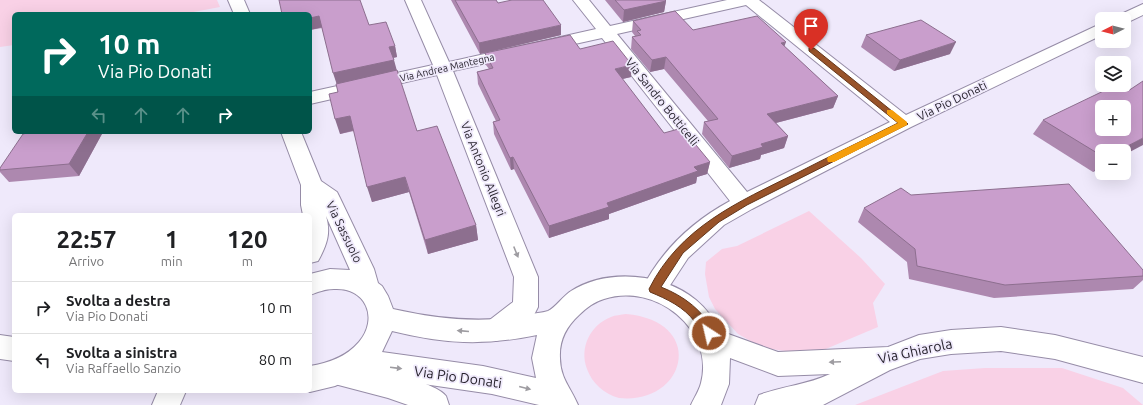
<!DOCTYPE html>
<html lang="it">
<meta charset="utf-8">
<style>
body{margin:0;font-family:Ubuntu,sans-serif;background:#f6f6f6;color:#202124;height:100vh;display:flex;flex-direction:column;font-size:15px;white-space:nowrap}
*{box-sizing:border-box;margin:0}
p{font-size:13px;color:#757577}
.icon{flex:none;width:22px;height:22px;fill:none;stroke:currentColor;stroke-width:2;stroke-linecap:round;stroke-linejoin:round}
.map{position:relative;flex:1;overflow:hidden}
.sheet{position:absolute;left:12px;top:213px;width:300px;height:180px;display:flex;flex-direction:column;background:#fff;border-radius:6px;box-shadow:0 4px 16px #0002}
.sheet>*{flex:none}
.guide{position:absolute;left:12px;top:12px;width:300px;height:122px;border-radius:6px;box-shadow:0 4px 16px #0002;background:#00695c;color:#fff;overflow:hidden}
.needle{width:26px;rotate:264deg}
.buttons{position:absolute;left:1095px;top:12px;display:grid;gap:8px}
.buttons a{display:grid;place-items:center;width:36px;height:36px;border-radius:6px;background:#fff;box-shadow:0 4px 16px #0002;font-size:20px}
.pin{position:absolute;display:grid;place-items:center;width:34px;height:34px;color:#fff;margin:-41px -17px;border-radius:50% 50% 50% 0;rotate:-45deg;box-shadow:0 0 4px #0007}
.pin .icon{rotate:45deg}
.me{position:absolute;width:44px;margin:-22px;rotate:325deg;stroke-linejoin:round;filter:drop-shadow(0 0 3px #0008)}
.turn{display:flex;align-items:center;gap:14px;height:84px;padding:0 20px;font-size:18px}
.turn .icon{width:52px;height:52px;stroke-width:2.5}
.turn b{display:block;font-size:28px;line-height:34px}
.lanes{display:flex;align-items:center;height:38px;padding:0 20px;background:#0003;justify-content:center;gap:20px;direction:ltr}
.lanes .off{opacity:.35}
.eta{display:flex;justify-content:space-evenly;align-items:center;height:68px;text-align:center}
.eta b{font-size:24px;font-weight:700;line-height:28px}
ul{padding:0;list-style:none}
li{display:flex;align-items:center;gap:12px;height:52px;padding:0 20px;border-top:1px solid #e0e0e0}
li div{flex:1}
li b{display:block;font-size:15px}
li em{font-style:normal}
.map>svg:first-child{display:block}
.green{fill:#f9d1e6}
.lines{fill:none;stroke-linecap:round;stroke-linejoin:round}
.street-casing{stroke:#968ca7;stroke-width:2}
.secondary-casing{stroke:#968ca7;stroke-width:2}
.street{fill:#fff;fill-rule:evenodd}
.secondary{fill:#fff;fill-rule:evenodd}
.wall{fill:#ad88af}
.shaded-wall{fill:#8d6f8f}
.building{fill:#c99ecc;stroke:#8d6f8f;fill-rule:evenodd}
.oneway{fill:#9e9ca1}
.route{fill:#985329;stroke:#63361b}
.slow{fill:#f59e0b}
.labels{text-anchor:middle;stroke-width:3.5;stroke-linejoin:round;paint-order:stroke}
.far-street-label{font-size:10px;fill:#28242e;stroke:#efe9fb}
.street-label{font-size:12px;fill:#28242e;stroke:#efe9fb}
.near-street-label{font-size:14px;fill:#28242e;stroke:#efe9fb}
</style>
<div class="map">
<svg width="1143" height="405" viewBox="0 0 1143 405">
<rect width="100%" height="100%" fill="#efe9fb"/>
<g class="green">
<path d="M0 0H217L220 7 183 14H14V45L0 47Z"/>
<path d="M809 211 861 258 885 284 873 303 878 327 821 351 793 352 763 348 738 334 715 309 709 297 705 274 706 262 722 249 737 246Z"/>
<path d="M626 314C707 321 687 405 619 398 604 394 592 383 587 369 579 348 590 325 611 317 615 315 621 315 626 314Z"/>
<path d="M985 368H1062L1123 388 1143 405H855L943 371Z"/>
</g>
<g class="lines">
<g class="street-casing">
<g id="street">
<path d="M405 0H421L449 62 596 29 573 0H589L610 26 727 0H759L906 115 1096 26 1102 24V35L911 127 752 209 724 225 688 258 663 296 654 299 645 296 642 289C661 251 693 221 730 201L602 38 453 71 538 277V307L534 315 505 338 496 341 487 338 483 330 487 322 513 302 514 277 437 75 310 104V92L433 65ZM746 5 890 122 747 192 617 34Z"/>
<path d="M1143 4V15L1124 24V19H1115L1117 16Z"/>
<path d="M0 335 14 337V361L0 359Z"/>
<path d="M337 360C358 365 434 380 446 396 447 399 448 402 449 405H408L388 398 327 382 323 373 327 364Z"/>
<path d="M158 391H186L180 405H152Z"/>
</g>
</g>
<g class="secondary-casing">
<g id="secondary">
<path d="M228 0H244L250 14H234Z"/>
<path d="M281 132H301L321 181 337 192 340 198 374 269 378 283 382 286 388 296 393 309C437 319 482 324 528 315 534 313 542 313 548 311 555 308 564 295 571 291 607 268 664 273 696 300 707 309 713 319 720 331L778 352 888 347 919 335 951 330 1001 327 1055 335 1143 357V383L1055 359 1001 351 951 354 920 359 890 370 823 405H755L759 395C782 386 807 385 830 374L778 376 730 358 729 384 721 405H691C694 398 699 391 701 383 715 329 655 282 604 299 594 302 586 308 579 315 566 327 559 340 560 358 560 378 571 388 578 405H539L492 394 389 379 362 373 335 386 310 392 308 391H310V366C329 363 346 357 359 342 379 318 366 287 334 289 325 289 318 292 310 295V274L330 269 350 270 326 216C331 233 327 245 318 261L310 263V215H303L301 205V185ZM392 331C444 344 484 346 537 335L532 358 536 378 483 366 382 352Z"/>
</g>
</g>
<use href="#street" class="street"/>
<use href="#secondary" class="secondary"/>
</g>
<g class="wall">
<path d="M451 0H496L498 3 561 35 480 54Z"/>
<path d="M605 0H665L666 1 664 12 623 22Z"/>
<path d="M310 14 369 25 395 46 397 57 393 58 396 71 417 131 476 225 478 240 428 254 409 192 372 202 354 131 340 134 337 84 322 28 310 30Z"/>
<path d="M633 21 693 30 784 46 838 96 833 108 776 123 788 136 784 148 761 155 760 159 729 168 702 134 704 122 708 121 664 69 650 72 631 49 632 37 635 36 632 32Z"/>
<path d="M866 35 950 54 894 71 861 47Z"/>
<path d="M580 49 631 77 622 79 664 133 710 162 707 174 697 177 696 183 609 214V219L549 238 514 169 511 170 494 134 493 122 496 121 478 84 477 72 489 69 486 65 485 53Z"/>
<path d="M1043 120 1102 151V167L1093 172 1033 134Z"/>
<path d="M28 132H103L79 176 9 182 0 172V168Z"/>
<path d="M911 195 1143 270V280L1133 289 994 298 909 279 907 262 858 222 864 208Z"/>
</g>
<g class="shaded-wall">
<path d="M666 1 664 12 623 22 624 10Z"/>
<path d="M319 16 323 27 310 30V18Z"/>
<path d="M561 25V35L480 54 479 43Z"/>
<path d="M786 42 782 53 781 43Z"/>
<path d="M956 42 950 54 894 71 900 60Z"/>
<path d="M395 46 397 57 392 58 389 47Z"/>
<path d="M666 57 664 69 650 72 652 60Z"/>
<path d="M394 60 397 71 337 85 333 73Z"/>
<path d="M632 65 631 77 614 81 615 69Z"/>
<path d="M838 96 833 108 764 126 767 114Z"/>
<path d="M350 116 355 130 340 134 335 119Z"/>
<path d="M88 132H103L79 176 69 164Z"/>
<path d="M788 136 784 148 761 155 760 159 729 168 732 156 761 144Z"/>
<path d="M1143 138V145L1124 155V151H1118Z"/>
<path d="M513 157 514 169 511 170 510 158Z"/>
<path d="M1102 161V167L1093 172Z"/>
<path d="M710 162 707 174 697 177 696 183 609 214V219L549 238V226L607 203 694 167Z"/>
<path d="M405 177 409 192 372 202 367 187Z"/>
<path d="M476 225 478 240 428 254 425 240Z"/>
</g>
<g class="building">
<path d="M279 0H360L369 25 386 22 395 46 389 47 394 60 333 73 319 16 310 18V14H282Z"/>
<path d="M455 0H496L498 3 512 0H543L561 25 479 43Z"/>
<path d="M615 0H665L666 1 624 10Z"/>
<path d="M675 11 693 30 757 16 786 42 781 43 838 96 767 114 788 136 761 144 763 147 732 156 704 122 718 119 666 57 652 60 632 37 641 35 637 31 641 30 633 21Z"/>
<path d="M921 20 956 42 900 60 866 35Z"/>
<path d="M570 35 580 49 613 41 632 65 615 69 664 133 682 128 710 162 694 167 698 171 607 203 609 207 549 226 513 157 510 158 493 122 500 120 477 72 493 68 485 53Z"/>
<path d="M397 70 417 131 437 126 476 225 425 240 405 177 367 187 350 116 335 119 329 94 338 92 336 84Z"/>
<path d="M1143 81V138L1118 151H1102V156L1043 120 1116 85 1128 91ZM1102 107H1124V129H1102Z"/>
<path d="M28 132H88L69 164 0 170V168L23 134 27 133Z"/>
<path d="M1069 184 1143 270V276L1005 285 917 266 915 249 864 208 901 188 911 195Z"/>
</g>
<defs><path id="oneway-solid" d="M-6-.8H1V-3.2L6.5 0L1 3.2V.8H-6Z"/></defs>
<g class="oneway">
<use href="#oneway-solid" transform="translate(516 252) rotate(68)"/>
<use href="#oneway-solid" transform="translate(463 331) rotate(-175)"/>
<use href="#oneway-solid" transform="translate(835 362) rotate(177)"/>
<use href="#oneway-solid" transform="translate(396 368) rotate(7)"/>
<use href="#oneway-solid" transform="translate(525 388) rotate(14)"/>
</g>
<path class="route" d="M809 48H814L908 124 747 205 719 222 683 253 661 287C684 296 704 311 714 333L713 337C703 340 701 328 695 322 684 307 667 299 650 292L649 289C680 227 738 202 797 173 830 156 864 140 898 123L809 51Z"/>
<path class="slow" d="M887 110H892L907 122V125L834 162H828L827 159 828 157 898 123 887 114Z"/>
<g class="labels">
<g class="far-street-label">
<text transform="translate(447 67) rotate(-13)" y="4">Via Andrea Mantegna</text>
</g>
<g class="street-label">
<text transform="translate(952 101) rotate(-26)" y="4">Via Pio Donati</text>
<text transform="translate(662 102) rotate(51)" y="4">Via Sandro Botticelli</text>
<text transform="translate(483 169) rotate(68)" y="4">Via Antonio Allegri</text>
<text transform="translate(344 232) rotate(64)" y="4">Via Sassuolo</text>
</g>
<g class="near-street-label">
<text transform="translate(915 351) rotate(-12)" y="5">Via Ghiarola</text>
<text transform="translate(458 377) rotate(8)" y="5">Via Pio Donati</text>
</g>
</g>
</svg>
<div class="buttons">
<a><svg class="needle" viewBox="-14 -14 28 28"><path d="M0-13l5 13h-10z" fill="#e53935"/><path d="M0 13l5-13h-10z" fill="#757577"/></svg></a>
<a><svg class="icon" aria-label="layers" viewBox="0 0 24 24"><path d="M12 4l9 5-9 5-9-5zM3 14l9 5 9-5"/></svg></a>
<a>+</a>
<a>−</a>
</div>
<div class="pin" style="left:811px;top:50px;background:#d93025"><svg class="icon" aria-label="arrive" viewBox="0 0 24 24"><path d="M6 21V4h12l-3 4 3 4H6"/></svg></div>
<svg class="me" style="left:709px;top:333px" viewBox="-20 -20 40 40"><circle r="17" fill="#985329" stroke="#fff" stroke-width="3"/><path d="M0-11L8 9 0 5-8 9z" fill="#fff"/></svg>
<div class="guide">
<div class="turn"><svg class="icon" aria-label="right" viewBox="0 0 24 24"><path d="M7 20v-9h11M14 6l5 5-5 5"/></svg><div><b>10 m</b>Via Pio Donati</div></div>
<div class="lanes"><svg class="icon off" aria-label="left" viewBox="0 0 24 24"><path d="M17 20v-9H6M10 6l-5 5 5 5"/></svg><svg class="icon off" aria-label="ahead" viewBox="0 0 24 24"><path d="M12 20V5M6 11l6-6 6 6"/></svg><svg class="icon off" aria-label="ahead" viewBox="0 0 24 24"><path d="M12 20V5M6 11l6-6 6 6"/></svg><svg class="icon" aria-label="right" viewBox="0 0 24 24"><path d="M7 20v-9h11M14 6l5 5-5 5"/></svg></div>
</div>
<section class="sheet">
<div class="eta">
<div><b>22:57</b><p>Arrivo</p></div>
<div><b>1</b><p>min</p></div>
<div><b>120</b><p>m</p></div>
</div>
<ul>
<li><svg class="icon" aria-label="right" viewBox="0 0 24 24"><path d="M7 20v-9h11M14 6l5 5-5 5"/></svg><div><b>Svolta a destra</b><p>Via Pio Donati</p></div><em>10 m</em></li>
<li><svg class="icon" aria-label="left" viewBox="0 0 24 24"><path d="M17 20v-9H6M10 6l-5 5 5 5"/></svg><div><b>Svolta a sinistra</b><p>Via Raffaello Sanzio</p></div><em>80 m</em></li>
</ul>
</section>
</div>
